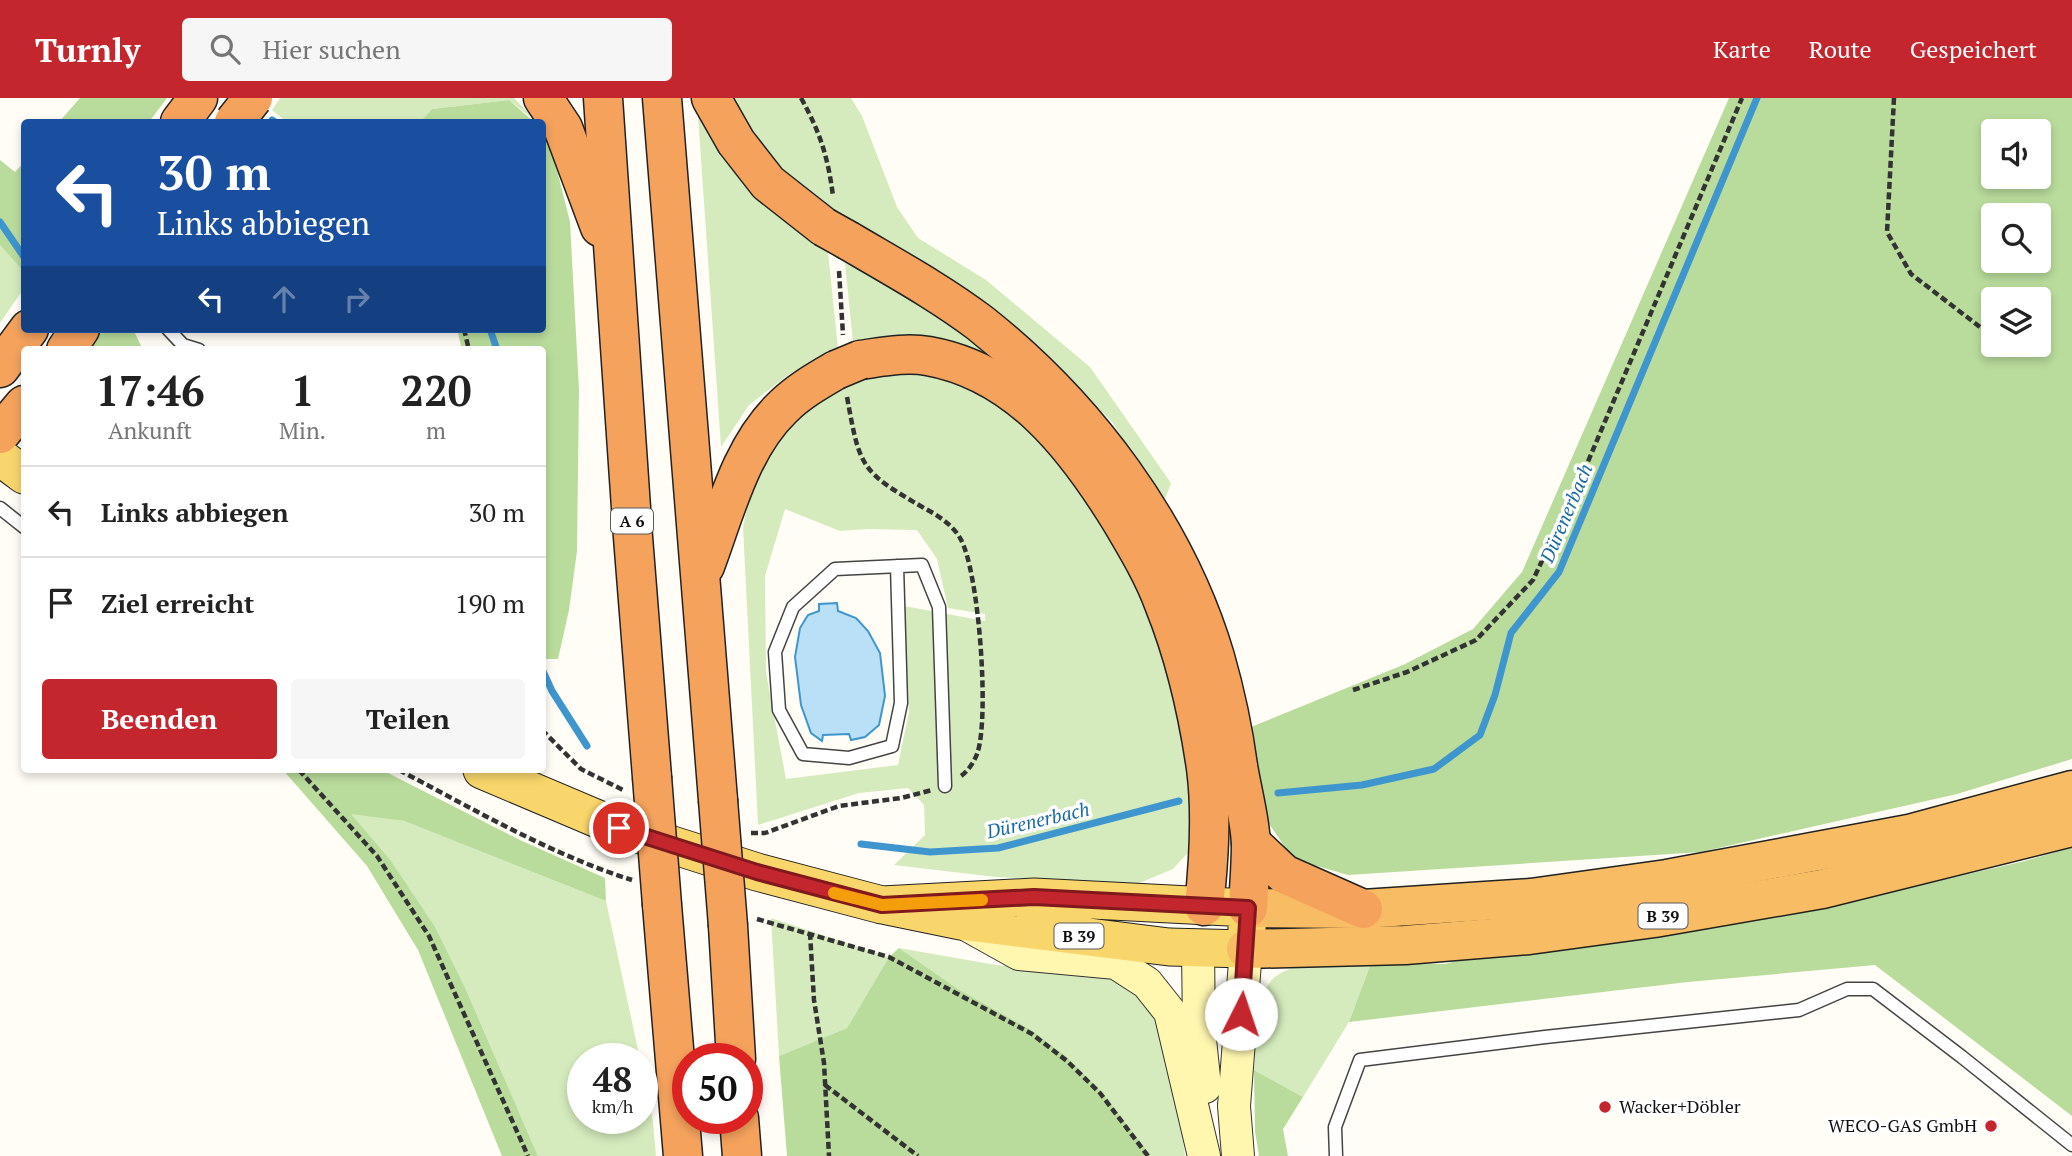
<!DOCTYPE html>
<html lang="de">
<meta charset="utf-8">
<style>
body{margin:0;font-family:"PT Serif",serif;background:#f6f6f6;color:#222;height:100vh;display:flex;flex-direction:column;font-size:26px;white-space:nowrap}
*{box-sizing:border-box;margin:0}
p{font-size:23px;color:#767676}
.icon{flex:none;width:38px;height:38px;fill:none;stroke:currentColor;stroke-width:2;stroke-linecap:round;stroke-linejoin:round}
.map{position:relative;flex:1;overflow:hidden}
.drawer{position:absolute;left:21px;top:248px;width:525px;height:427px;display:flex;flex-direction:column;background:#fff;border-radius:7px;box-shadow:0 4px 10px #0003}
.drawer>*{flex:none}
.guide{position:absolute;left:21px;top:21px;width:525px;height:214px;border-radius:7px;box-shadow:0 4px 10px #0003;background:#1a4fa0;color:#fff;overflow:hidden}
.fabs{position:absolute;left:1981px;top:21px;display:grid;gap:14px}
.fabs a{display:grid;place-items:center;width:70px;height:70px;border-radius:7px;background:#fff;box-shadow:0 4px 10px #0003;font-size:35px}
.speed{position:absolute;left:567px;top:945px;display:flex;gap:14px;font-size:35px;font-weight:700;text-align:center}
.speed>*{display:grid;place-content:center;width:91px;height:91px;border-radius:50%;background:#fff;box-shadow:0 4px 10px #0003;line-height:1}
.speed small{font-size:18px;font-weight:400}
.speed .limit{border:10px solid #d22;background:#fff;color:#111}
.pin{position:absolute;display:grid;place-items:center;width:60px;height:60px;color:#fff;margin:-30px;border:4px solid #fff;border-radius:50%;box-shadow:0 2px 7px #0007}
.me{position:absolute;width:77px;margin:-38px;rotate:4deg;stroke-linejoin:round;filter:drop-shadow(0 0 5px #0008)}
.turn{display:flex;align-items:center;gap:24px;height:147px;padding:0 21px;font-size:32px}
.turn .icon{width:91px;height:91px;stroke-width:2.5}
.turn b{display:block;font-size:49px;line-height:60px}
.lanes{display:flex;align-items:center;height:66px;padding:0 21px;background:#0003;justify-content:center;gap:35px;direction:ltr}
.lanes .off{opacity:.35}
.eta{display:flex;justify-content:space-evenly;align-items:center;height:119px;text-align:center}
.eta b{font-size:42px;font-weight:700;line-height:49px}
.button{display:flex;gap:14px;margin-top:auto;padding:14px 21px}
.button a{flex:1;height:80px;border-radius:7px;background:#c4262e;color:#fff;font-size:28px;font-weight:700;line-height:80px;text-align:center}
.button a+a{background:#f6f6f6;color:#222}
ul{padding:0;list-style:none}
li{display:flex;align-items:center;gap:21px;height:91px;padding:0 21px;border-top:2px solid #e0e0e0}
li div{flex:1}
li b{display:block;font-size:26px}
li em{font-style:normal}
header{display:flex;align-items:center;gap:42px;box-sizing:border-box;height:98px;padding:0 35px;background:#c4262e;color:#fff}
header strong{font-size:33px}
nav{display:flex;gap:38px;margin-inline-start:auto;font-size:24px}
.search{width:490px;height:63px;background:#f6f6f6;display:flex;align-items:center;gap:18px;box-sizing:border-box;padding:0 24px;border-radius:7px;color:#767676;font-size:26px}
.map>svg:first-child{display:block}
.green{fill:#d5ebbd;fill-rule:evenodd}
.forest{fill:#b9dc9c;fill-rule:evenodd}
.water{fill:#b9e0f7;stroke:#3f96cf;stroke-width:2}
.lines{fill:none;stroke-linecap:round;stroke-linejoin:round}
.stream{stroke:#3f96cf;stroke-width:7}
.service-casing{stroke:#444;stroke-width:15}
.secondary-casing{stroke:#333;stroke-width:34}
.primary-casing{stroke:#222;stroke-width:39}
.trunk-casing{stroke:#222;stroke-width:41}
.motorway-casing{stroke:#222;stroke-width:41}
.path{stroke:#333;stroke-width:4.5;stroke-dasharray:7 3.5;stroke-linecap:butt}
.service{stroke:#fff;stroke-width:12}
.secondary{stroke:#fff6b0;stroke-width:32}
.primary{stroke:#f9d66b;stroke-width:37}
.trunk{stroke:#f7bc64;stroke-width:38}
.motorway{stroke:#f5a25d;stroke-width:38}
.motorway-bridge-casing{stroke:#222;stroke-width:41;stroke-linecap:butt}
.motorway-bridge{stroke:#f5a25d;stroke-width:38}
.route-casing{stroke:#7f191e;stroke-width:18}
.route{stroke:#c4262e;stroke-width:12}
.slow{stroke:#f59e0b;stroke-width:12}
.poi-dot{fill:#c4262e;stroke:#fff;stroke-width:2.5}
.labels{text-anchor:middle;stroke-width:7;stroke-linejoin:round;paint-order:stroke}
.shield{fill:#fff;stroke:#585858;stroke-width:2}
.shield-label{font-size:16px;font-weight:bold;fill:#111}
.poi-label{font-size:18px;fill:#111;stroke:#fff;text-anchor:start}
.water-label{font-size:19px;font-style:italic;fill:#1768a6;stroke:#fff}
</style>
<header>
<strong>Turnly</strong>
<div class="search"><svg class="icon" aria-label="search" viewBox="0 0 24 24"><circle cx="10" cy="10" r="6"/><path d="M15 15l6 6"/></svg>Hier suchen</div>
<nav><a>Karte</a><a>Route</a><a>Gespeichert</a></nav>
</header>
<div class="map">
<svg width="2072" height="1058" viewBox="0 0 2072 1058">
<rect width="100%" height="100%" fill="#fffdf5"/>
<g class="green">
<path d="M280 0H514L537 24 509 2 432 11 420 24H287L272 12Z"/>
<path d="M732 0H851L862 18 897 109 918 140 986 182 1090 269 1171 385 1164 404 1112 324 1043 254 927 172 862 132 803 89 764 57Z"/>
<path d="M698 18 741 82 778 118 828 154 838 250 788 277 749 307 721 349Z"/>
<path d="M0 147 24 174V190L0 225Z"/>
<path d="M845 165 918 201 1018 273 853 245Z"/>
<path d="M900 274 955 282 1014 314 1062 360 1132 465 1179 610 1195 747 1173 771 1137 786 996 779 894 767 925 737 924 707 908 690 859 695 758 727 743 429 754 376 782 330 815 301 860 281ZM785 411 840 433 869 431 917 432 937 461 948 510 985 516V523L904 508 909 614 898 667 786 681 766 575 765 478Z"/>
<path d="M350 715 404 723 606 803 640 961H583V1020H642V972L653 1024 656 1058H538L467 894Z"/>
<path d="M771 820 889 859 847 930 779 958Z"/>
<path d="M899 850 996 867 1084 876 1120 883 1156 913 1170 943 1185 1058H1151L1102 994 1068 960 1033 933 958 891Z"/>
<path d="M1318 864 1371 865 1349 924 1303 999 1254 972C1256 946 1253 896 1276 878 1287 870 1305 867 1318 864Z"/>
</g>
<g class="forest">
<path d="M80 0H167L149 24H59Z"/>
<path d="M1729 0H2072V661L1957 696 1701 754 1348 777 1293 761 1265 720 1251 629 1403 567 1473 531 1522 474ZM1993 33H2039V79H1993ZM1993 117H2039V163H1993ZM1993 201H2039V247H1993Z"/>
<path d="M509 2 534 24H420L432 11Z"/>
<path d="M543 32 548 36 570 124 579 292 577 453 569 512 558 561H543L542 252H462L457 231H542Z"/>
<path d="M0 62 15 74 24 64V174L0 147Z"/>
<path d="M96 231H133L143 252H81Z"/>
<path d="M283 672H382L520 742 605 780 606 803 404 723 351 716 391 763 435 829 467 894 538 1058H502L418 852 367 768Z"/>
<path d="M2072 749V1018L1875 867 1688 884 1349 924 1371 865 1445 866 1469 859 1557 849 1789 817 2025 763Z"/>
<path d="M899 850 958 891 1033 933 1068 960 1102 994 1151 1058H787L779 958 847 930 889 859Z"/>
<path d="M1254 972 1303 999 1283 1031 1288 1058H1259L1255 1033Z"/>
</g>
<path class="water" d="M837 505 838 513 856 520 868 533 880 555 885 598 879 627 865 639 851 642 849 636 823 637 822 643 811 635 801 607 795 559 800 530 808 517 819 513V506Z"/>
<g class="lines">
<g class="stream">
<path d="M272 22 275 24"/>
<path d="M0 124 24 159"/>
<path d="M490 231 497 252"/>
<path d="M542 571 552 593 587 648"/>
<path d="M1278 695 1362 687 1434 671 1480 637 1495 597 1511 535 1559 474 1757 0"/>
<path d="M861 746 930 754 998 750 1179 703"/>
</g>
<g class="service-casing">
<g id="service">
<path d="M168 231 183 247 199 252"/>
<path d="M0 410 24 429"/>
<path d="M897 468 901 605 892 648 849 660 803 656 779 612 775 554 793 509 835 471 922 467 939 509 945 688"/>
<path d="M1336 1058 1335 1029 1360 962 1545 939 1799 912 1847 891H1873L1962 959 2072 1047"/>
</g>
</g>
<g class="secondary-casing">
<g id="secondary">
<path d="M967 827 1019 856 1116 865 1147 885 1170 914 1204 1058"/>
<path d="M1198 851 1199 932 1205 989"/>
<path d="M1238 1058 1234 1008 1246 851"/>
</g>
</g>
<g class="primary-casing">
<g id="primary">
<path d="M0 359 24 377"/>
<path d="M482 672 619 730 757 774 882 807 960 823 1169 849 1246 851 1248 810 1034 799 882 807"/>
</g>
</g>
<g class="trunk-casing">
<g id="trunk">
<path d="M1248 810 1363 811 1531 800 1667 781 1909 736 2072 692"/>
<path d="M1246 851 1405 847 1529 837 1654 820 1822 791 2072 729"/>
</g>
</g>
<g class="motorway-casing">
<g id="motorway">
<path d="M543 0 563 30 600 129"/>
<path d="M603 0 633 439 652 679"/>
<path d="M662 0 718 702"/>
<path d="M711 0 736 44 768 85 824 129"/>
<path d="M180 24 198 0"/>
<path d="M849 143C893 169 939 194 980 225 1086 309 1176 428 1215 559 1225 594 1233 631 1238 668 1242 693 1250 721 1251 746 1251 768 1249 789 1248 810"/>
<path d="M66 252 80 231"/>
<path d="M860 262C882 259 906 254 928 258 1018 274 1075 348 1120 421 1136 448 1153 476 1164 506 1185 558 1198 615 1206 670 1212 716 1209 762 1204 808"/>
<path d="M0 270 29 231"/>
<path d="M0 336 24 307"/>
<path d="M705 468C725 415 740 350 783 309 798 294 817 283 836 272"/>
<path d="M1251 745 1284 776 1363 811"/>
<path d="M662 807 683 1058"/>
<path d="M728 828 736 961"/>
<path d="M739 1020 742 1058"/>
</g>
</g>
<g class="path">
<path d="M801 0C820 34 828 59 833 98"/>
<path d="M1894 0 1887 134 1911 176 1993 239"/>
<path d="M839 173 843 237"/>
<path d="M464 231 469 252"/>
<path d="M2003 247 2019 259"/>
<path d="M847 299C860 370 860 373 924 410 937 417 952 426 960 440 979 471 990 622 977 656 974 664 968 673 961 678"/>
<path d="M1353 592 1407 574 1476 542 1533 482 1584 373 1742 0"/>
<path d="M542 632 581 671 623 692"/>
<path d="M299 672 377 758 429 838 528 1058"/>
<path d="M399 672C475 712 550 756 632 782"/>
<path d="M751 735H765L839 708 901 700 932 692"/>
<path d="M757 821 889 859 1032 936 1067 963 1100 995 1148 1058"/>
<path d="M810 835 814 902 824 965 829 1058"/>
<path d="M825 987 918 1058"/>
</g>
<use href="#service" class="service"/>
<use href="#secondary" class="secondary"/>
<use href="#primary" class="primary"/>
<use href="#trunk" class="trunk"/>
<use href="#motorway" class="motorway"/>
<g class="motorway-bridge-casing">
<g id="motorway-bridge">
<path d="M234 24 253 0"/>
<path d="M824 129 849 143"/>
<path d="M836 272 860 262"/>
<path d="M652 679 662 807"/>
<path d="M718 702 728 828"/>
</g>
</g>
<use href="#motorway-bridge" class="motorway-bridge"/>
</g>
<g class="lines">
<g class="route-casing">
<path id="route" d="M619 730 757 774 882 807 1034 799 1248 810 1241 916"/>
</g>
<use href="#route" class="route"/>
<path class="slow" d="M834 795 882 807 982 802"/>
</g>
<g class="poi-dot">
<circle cx="1605" cy="1009" r="7"/>
<circle cx="1991" cy="1028" r="7"/>
</g>
<g class="labels">
<g class="shield">
<rect x="611" y="410.5" width="42" height="25" rx="5"/>
<rect x="1638.5" y="805.5" width="49" height="25" rx="5"/>
<rect x="1054.5" y="825.5" width="49" height="25" rx="5"/>
</g>
<g class="shield-label">
<text x="632" y="429">A 6</text>
<text x="1663" y="824">B 39</text>
<text x="1079" y="844">B 39</text>
</g>
<g class="poi-label">
<text x="1619" y="1015">Wacker+Döbler</text>
<text x="1977" y="1034" text-anchor="end">WECO-GAS GmbH</text>
</g>
<g class="water-label">
<text transform="translate(1566 415) rotate(-67)" y="7">Dürenerbach</text>
<text transform="translate(1038 722) rotate(-13)" y="7">Dürenerbach</text>
</g>
</g>
</svg>
<div class="fabs">
<a><svg class="icon" aria-label="sound" viewBox="0 0 24 24"><path d="M4 9h4l5-4v14l-5-4H4zM17 9q2 3 0 6"/></svg></a>
<a><svg class="icon" aria-label="search" viewBox="0 0 24 24"><circle cx="10" cy="10" r="6"/><path d="M15 15l6 6"/></svg></a>
<a><svg class="icon" aria-label="layers" viewBox="0 0 24 24"><path d="M12 4l9 5-9 5-9-5zM3 14l9 5 9-5"/></svg></a>
</div>
<div class="speed"><div>48<small>km/h</small></div><div class="limit">50</div></div>
<div class="pin" style="left:619px;top:730px;background:#d93025"><svg class="icon" aria-label="arrive" viewBox="0 0 24 24"><path d="M6 21V4h12l-3 4 3 4H6"/></svg></div>
<svg class="me" style="left:1241px;top:916px" viewBox="-20 -20 40 40"><circle r="19" fill="#fff"/><path d="M0-13L10 11 0 6-10 11z" fill="#c4262e"/></svg>
<div class="guide">
<div class="turn"><svg class="icon" aria-label="left" viewBox="0 0 24 24"><path d="M17 20v-9H6M10 6l-5 5 5 5"/></svg><div><b>30 m</b>Links abbiegen</div></div>
<div class="lanes"><svg class="icon" aria-label="left" viewBox="0 0 24 24"><path d="M17 20v-9H6M10 6l-5 5 5 5"/></svg><svg class="icon off" aria-label="ahead" viewBox="0 0 24 24"><path d="M12 20V5M6 11l6-6 6 6"/></svg><svg class="icon off" aria-label="right" viewBox="0 0 24 24"><path d="M7 20v-9h11M14 6l5 5-5 5"/></svg></div>
</div>
<section class="drawer">
<div class="eta">
<div><b>17:46</b><p>Ankunft</p></div>
<div><b>1</b><p>Min.</p></div>
<div><b>220</b><p>m</p></div>
</div>
<ul>
<li><svg class="icon" aria-label="left" viewBox="0 0 24 24"><path d="M17 20v-9H6M10 6l-5 5 5 5"/></svg><div><b>Links abbiegen</b></div><em>30 m</em></li>
<li><svg class="icon" aria-label="arrive" viewBox="0 0 24 24"><path d="M6 21V4h12l-3 4 3 4H6"/></svg><div><b>Ziel erreicht</b></div><em>190 m</em></li>
</ul>
<div class="button"><a>Beenden</a><a>Teilen</a></div>
</section>
</div>
